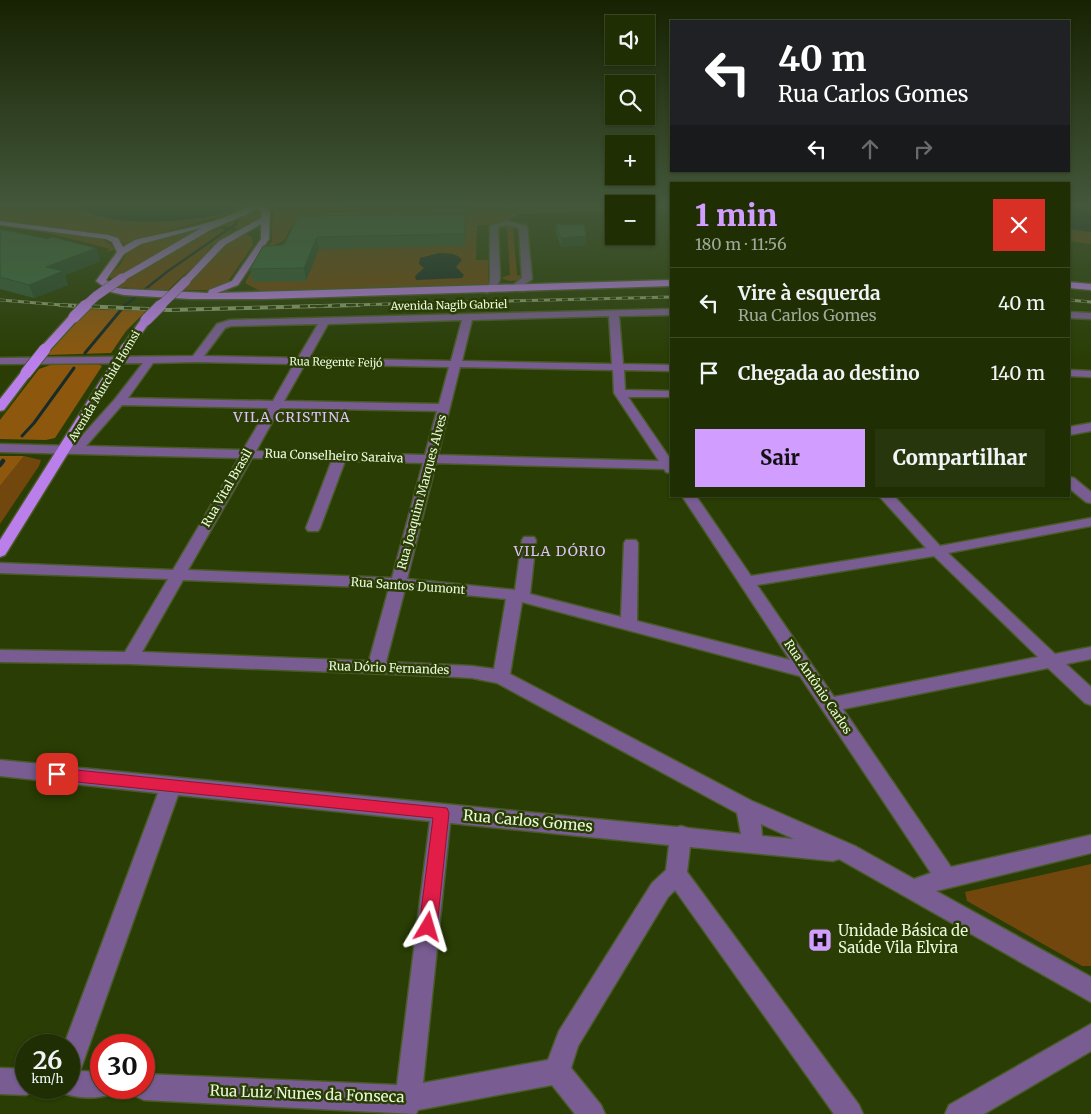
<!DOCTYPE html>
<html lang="pt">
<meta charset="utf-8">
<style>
body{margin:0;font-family:Merriweather,serif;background:#27360d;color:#f1f3f6;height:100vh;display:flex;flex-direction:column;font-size:19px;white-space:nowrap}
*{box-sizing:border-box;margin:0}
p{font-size:16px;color:#a1a89a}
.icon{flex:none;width:28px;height:28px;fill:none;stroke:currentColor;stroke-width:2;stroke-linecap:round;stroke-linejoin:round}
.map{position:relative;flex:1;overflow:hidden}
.drawer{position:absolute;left:670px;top:182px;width:400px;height:315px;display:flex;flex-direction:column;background:#1f2e03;border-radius:0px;box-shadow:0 1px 4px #0004,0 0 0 1px #3c4a25}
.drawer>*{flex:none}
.guide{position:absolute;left:670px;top:20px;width:400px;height:152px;border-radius:0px;box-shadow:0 1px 4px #0004,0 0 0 1px #3c4a25;background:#202124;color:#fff;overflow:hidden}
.controls{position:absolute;left:605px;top:15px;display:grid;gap:10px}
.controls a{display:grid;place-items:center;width:50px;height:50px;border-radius:0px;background:#1f2e03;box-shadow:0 1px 4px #0004,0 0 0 1px #3c4a25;font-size:25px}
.speed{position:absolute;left:15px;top:1034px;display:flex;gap:10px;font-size:25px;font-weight:700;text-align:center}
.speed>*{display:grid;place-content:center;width:65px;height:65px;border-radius:50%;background:#1f2e03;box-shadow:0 1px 4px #0004,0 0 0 1px #3c4a25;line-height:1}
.speed small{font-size:12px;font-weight:400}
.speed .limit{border:8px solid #d22;background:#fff;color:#111}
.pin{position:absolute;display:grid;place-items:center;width:42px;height:42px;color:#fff;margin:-21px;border-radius:10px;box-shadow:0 2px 8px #0006}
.me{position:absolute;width:55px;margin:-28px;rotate:7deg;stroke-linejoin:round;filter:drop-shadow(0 0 4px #0008)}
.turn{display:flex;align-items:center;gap:18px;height:105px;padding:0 25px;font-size:22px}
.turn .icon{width:65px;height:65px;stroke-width:2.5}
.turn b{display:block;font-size:35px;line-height:42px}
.lanes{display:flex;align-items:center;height:48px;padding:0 25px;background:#0003;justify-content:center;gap:25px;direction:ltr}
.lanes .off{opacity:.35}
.round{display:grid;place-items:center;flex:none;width:52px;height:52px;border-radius:0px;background:#27360d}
.summary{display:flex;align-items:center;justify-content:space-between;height:85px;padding:0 25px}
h1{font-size:30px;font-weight:800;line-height:38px;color:#d19dfe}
.cta{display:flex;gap:10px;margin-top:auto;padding:10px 25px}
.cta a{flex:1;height:58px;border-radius:0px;background:#d19dfe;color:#111;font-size:20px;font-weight:800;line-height:58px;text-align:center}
.cta a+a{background:#27360d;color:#f1f3f6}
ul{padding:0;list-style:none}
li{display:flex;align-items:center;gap:15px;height:70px;padding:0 25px;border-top:1px solid #3c4a25}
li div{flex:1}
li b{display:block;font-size:19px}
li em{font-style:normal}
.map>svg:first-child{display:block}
.green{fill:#71470e}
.forest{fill:#8d580e}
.water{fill:#172b29}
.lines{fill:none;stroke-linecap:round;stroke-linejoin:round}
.stream-far2{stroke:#172b29;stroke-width:2.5}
.stream-far1{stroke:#172b29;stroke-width:3}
.stream{stroke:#172b29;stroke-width:4.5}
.minor-casing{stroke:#485b26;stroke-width:3}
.major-casing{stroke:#485b26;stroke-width:3}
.minor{fill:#795d92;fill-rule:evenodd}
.major{fill:#bb7fec;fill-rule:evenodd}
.rail-far1-casing{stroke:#8d9f74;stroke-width:3}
.rail-casing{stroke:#8d9f74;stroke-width:4}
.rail-far1{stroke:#293d04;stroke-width:2;stroke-dasharray:6;stroke-linecap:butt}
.rail{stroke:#293d04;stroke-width:2.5;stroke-dasharray:8;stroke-linecap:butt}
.major-bridge-far1-casing{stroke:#485b26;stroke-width:10;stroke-linecap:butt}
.major-bridge-casing{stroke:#485b26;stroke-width:13;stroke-linecap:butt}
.major-bridge-far1{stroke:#bb7fec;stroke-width:9}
.major-bridge{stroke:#bb7fec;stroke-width:11}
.wall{fill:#325c39}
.shaded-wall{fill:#294b2e}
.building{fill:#3a6b42;stroke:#294b2e}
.route{fill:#e11d48;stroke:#92132f}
.labels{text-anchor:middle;stroke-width:5;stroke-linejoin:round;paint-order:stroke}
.far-street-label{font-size:11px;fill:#eaf9db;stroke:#293d04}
.street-label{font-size:12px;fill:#eaf9db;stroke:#293d04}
.neighbourhood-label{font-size:14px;letter-spacing:1px;fill:#dec2f8;stroke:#293d04}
.near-street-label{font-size:15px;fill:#eaf9db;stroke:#293d04}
.near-poi-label{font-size:15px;fill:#eaf9db;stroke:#293d04;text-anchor:start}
</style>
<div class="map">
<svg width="1091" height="1114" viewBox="0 0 1091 1114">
<rect width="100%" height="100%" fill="#293d04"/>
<g class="green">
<path d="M0 203C21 203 45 200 65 203 79 205 95 215 109 218 135 224 222 223 240 203H249L245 208 240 211 156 234 126 245 114 235 0 220Z"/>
<path d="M266 203 377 209 451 210 517 203H671V208L646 209V204H614V211L518 214C509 224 490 225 477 225L476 260H488V286L272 292 258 290 245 283 260 254 286 242 294 225 290 228 285 240 269 248 265 247 272 241V221L275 213 274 209Z"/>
<path d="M256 208 261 214V218L244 229 220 225Z"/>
<path d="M508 224 517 226 513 228 517 275 523 276 522 280 510 281 503 279V277L510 275 507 228 501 227Z"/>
<path d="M220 229 232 231 210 247 205 255 168 290 116 287 179 247C194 242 204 232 220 229Z"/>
<path d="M1069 229 1091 232V244L1069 241Z"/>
<path d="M44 230C66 238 102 229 115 250L105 252 110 249 40 231Z"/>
<path d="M194 232 123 274 112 279 108 276C111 271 116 270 119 266 123 261 125 254 130 250 144 238 176 234 194 232Z"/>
<path d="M245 234 252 237 253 245 227 283 209 290H182L223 248Z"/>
<path d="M24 456 41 460 39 466 0 524V486Z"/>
<path d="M1091 864V966H1082L967 901 965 892Z"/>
</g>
<g class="forest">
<path d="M88 309 146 311 126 331 111 353 47 355 53 345Z"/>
<path d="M53 364H97L102 366 55 438 46 440 0 439V420L39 369Z"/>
<path d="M0 456H24L0 486Z"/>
</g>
<g class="water">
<path d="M67 203H240C224 223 135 224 111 219 96 216 81 209 67 203Z"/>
<path d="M289 203H517L451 210 377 209 296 205Z"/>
<path d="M1077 213 1091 215V232L1069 229V215Z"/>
<path d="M439 253C447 253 457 253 462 260L456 267 464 275 462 278 416 280 415 276 424 268 419 264 420 258Z"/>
</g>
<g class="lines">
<g class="stream-far2">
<path d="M225 203 234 212"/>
<path d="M124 306 168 271 236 224 237 217"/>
</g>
<g class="stream-far1">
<path d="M85 353 125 305"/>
<path d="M22 436 34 423 74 368"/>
</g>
<path class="stream" d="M0 465 3 461"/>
<g class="minor-casing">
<g id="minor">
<path d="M507 221 527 226 532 279 523 286 527 289 525 291H519L512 286 522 278 519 228 507 225 498 227 500 279 496 289 487 293 484 292 482 290 489 286 490 279V226Z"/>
<path d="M671 309V315L619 316 623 364 671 365V371L624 370 625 390 671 391V397H628L671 460V473L666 472 664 469 436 463 407 579 515 590 522 540 524 537H534L536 540 530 594 621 617 624 543 626 540H636L638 543 637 621 790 660 682 496H696L751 576 926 548 879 496H894L940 546 1091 518V526L948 553 1055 654 1091 647V659L1066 664 1091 687V705L1085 703 1048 668 843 709 951 867 1091 835V853L936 891 1091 977V1002L839 859 833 861 690 847 687 872 859 1105 863 1114H834L675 890 668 897 578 1046 571 1068 601 1105 605 1114H575L552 1085 418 1110 416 1114 144 1100 135 1096 131 1088H144V1074L397 1085 430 821 178 795 80 1071 101 1072V1088H113L110 1094C95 1100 75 1098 60 1092L58 1088H69V1045H64L158 793 0 776V760L677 827 681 826 688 828 741 834 737 813 497 683 472 678 439 676 130 664 0 662V650L125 652 168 579 0 573V563L173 570 239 458 0 452V444L73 446 115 399 143 363 0 364V358L193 356 217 324 230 320ZM609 316 612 364 462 361 472 320ZM462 320 451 361 309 358 328 324ZM318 324 298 358 204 356 225 328 231 326ZM196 362 294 364 273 401 128 398 153 363ZM305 364 449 367 439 404 284 401ZM460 367 613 370 614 393 659 461 438 455ZM122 405 268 408 243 450 86 446ZM280 408 437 411 425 455 256 451ZM252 458 332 460 306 528 308 531H318L320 528 345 461 423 463 392 578 188 570ZM934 556 1038 657 834 697 757 585ZM183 580 389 588 369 661 142 652ZM405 589 506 599 494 669 472 666 386 662ZM522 602 800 676 931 873 914 879 855 846 752 801 510 674ZM450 823 669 845 666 870 652 883 559 1031 548 1060 423 1083ZM761 824 794 839 762 836Z"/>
<path d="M1069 312 1091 313V319L1069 318Z"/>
<path d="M1069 370 1091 371V377L1069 376Z"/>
<path d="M1091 423V431L1069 435V427Z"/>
<path d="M1069 477 1074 478 1091 492V503L1086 502 1069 488Z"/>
<path d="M1091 1024V1051L984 1114H945L949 1105Z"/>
<path d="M0 1068 26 1069V1088H37L35 1091 26 1095 0 1094Z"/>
</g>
</g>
<g class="major-casing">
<g id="major">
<path d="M253 203H262L270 212 269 239 238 285 217 293 671 280V286L263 299H191L124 295 111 292 96 281 117 252 112 242 106 239 0 225V221L108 235 118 238 123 247 135 240C170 231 224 224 253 203ZM257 207 262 212 261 218 219 241 181 281 183 283H189L225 245 261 224V239L232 281 209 290 208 293 124 289 117 288 106 280 124 254 141 244 201 228 119 276V280H125L212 229 250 213Z"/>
<path d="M1069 282 1091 284V290L1069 288Z"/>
<path d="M74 314 78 315V319L49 351H41L40 349 41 347 70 315Z"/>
<path d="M146 317 151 320 131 349H123L122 347 123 345 142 318Z"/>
<path d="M112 369 118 372 7 552 5 555 0 557V540L106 372Z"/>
<path d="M26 370 32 373 4 410 0 411V399L22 371Z"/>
</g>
</g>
<use href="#minor" class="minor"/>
<use href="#major" class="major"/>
<g class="rail-far1-casing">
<g id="rail-far1">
<path d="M0 300 74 306"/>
<path d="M1069 300 1091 302"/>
<path d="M310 306 671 297"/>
</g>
</g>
<g class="rail-casing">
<path id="rail" d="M60 305 169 310 359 305"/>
</g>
<use href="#rail-far1" class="rail-far1"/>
<use href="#rail" class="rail"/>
<g class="major-bridge-far1-casing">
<g id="major-bridge-far1">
<path d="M85 306 96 296 122 278"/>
<path d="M160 306 186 281"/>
</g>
</g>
<g class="major-bridge-casing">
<g id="major-bridge">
<path d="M74 317 86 305"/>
<path d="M146 320 161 305"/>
<path d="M112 372 127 347"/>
<path d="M26 373 45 349"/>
</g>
</g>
<use href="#major-bridge-far1" class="major-bridge-far1"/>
<use href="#major-bridge" class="major-bridge"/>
</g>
<g class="wall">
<path d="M465 214V246L319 249 306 281 253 282 250 269 284 245 298 216Z"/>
<path d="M556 224 586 236V245L561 247 556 233Z"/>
<path d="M0 229 47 239 96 248 100 261 65 275 68 285 34 298 0 289Z"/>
</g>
<g class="shaded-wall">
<path d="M465 214 466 225 465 246Z"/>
<path d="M586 236V245L561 247V238Z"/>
<path d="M317 237 319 249 306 281 304 268Z"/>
<path d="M96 248 100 261 65 275 68 285 34 298 29 285 46 267Z"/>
</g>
<g class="building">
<path d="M465 214V234L317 237 304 268 250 269 263 246 284 245 298 216Z"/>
<path d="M556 224 584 225 586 236 561 238Z"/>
<path d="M0 229 47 239 52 237 96 248 46 267 63 271 29 285 0 277Z"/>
</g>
<linearGradient id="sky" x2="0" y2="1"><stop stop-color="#172202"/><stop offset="0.57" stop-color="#43573a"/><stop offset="1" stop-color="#43573a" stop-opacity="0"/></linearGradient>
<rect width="1091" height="359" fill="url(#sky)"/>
<path class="route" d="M57 768 447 808 449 813 437 927 434 933 428 935 422 933 419 927 433 818 57 780 52 778 50 774 52 770Z"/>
<defs>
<g id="hospital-square" transform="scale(1.25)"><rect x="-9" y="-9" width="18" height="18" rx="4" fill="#d19dfe" stroke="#293d04"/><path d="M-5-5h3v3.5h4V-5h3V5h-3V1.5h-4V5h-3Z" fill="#111"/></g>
</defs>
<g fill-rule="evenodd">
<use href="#hospital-square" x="820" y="940"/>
</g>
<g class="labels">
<g class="far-street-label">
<text transform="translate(449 305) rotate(-1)" y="4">Avenida Nagib Gabriel</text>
<text transform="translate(336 362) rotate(1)" y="4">Rua Regente Feijó</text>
<text transform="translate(104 386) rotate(-59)" y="4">Avenida Murchid Homsi</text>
</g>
<g class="street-label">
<text transform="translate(334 456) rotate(2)" y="4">Rua Conselheiro Saraiva</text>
<text transform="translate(227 488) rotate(-60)" y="4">Rua Vital Brasil</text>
<text transform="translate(422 492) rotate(-75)" y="4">Rua Joaquim Marques Alves</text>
<text transform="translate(408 586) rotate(4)" y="4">Rua Santos Dumont</text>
<text transform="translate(389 668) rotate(2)" y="4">Rua Dório Fernandes</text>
<text transform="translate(818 687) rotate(56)" y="4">Rua Antônio Carlos</text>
</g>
<g class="neighbourhood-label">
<text x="292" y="422">VILA CRISTINA</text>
<text x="560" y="556">VILA DÓRIO</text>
</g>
<g class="near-street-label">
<text transform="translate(528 821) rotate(5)" y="5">Rua Carlos Gomes</text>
<text transform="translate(307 1094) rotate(2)" y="5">Rua Luiz Nunes da Fonseca</text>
</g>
<g class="near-poi-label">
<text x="838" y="936">Unidade Básica de<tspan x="838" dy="17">Saúde Vila Elvira</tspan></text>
</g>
</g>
</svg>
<div class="controls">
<a><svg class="icon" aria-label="sound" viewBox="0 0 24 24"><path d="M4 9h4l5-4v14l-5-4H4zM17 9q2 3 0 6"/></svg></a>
<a><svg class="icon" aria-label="search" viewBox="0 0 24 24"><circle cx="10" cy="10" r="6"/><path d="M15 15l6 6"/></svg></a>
<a>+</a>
<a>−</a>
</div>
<div class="speed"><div>26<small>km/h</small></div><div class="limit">30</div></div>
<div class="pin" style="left:57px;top:774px;background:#d93025"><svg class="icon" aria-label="arrive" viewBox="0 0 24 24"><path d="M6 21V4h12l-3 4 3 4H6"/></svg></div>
<svg class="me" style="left:428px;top:927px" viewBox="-20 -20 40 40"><path d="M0-17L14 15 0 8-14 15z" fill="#e11d48" stroke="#fff" stroke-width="4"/></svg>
<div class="guide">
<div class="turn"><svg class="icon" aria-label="left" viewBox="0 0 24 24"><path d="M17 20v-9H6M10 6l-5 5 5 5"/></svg><div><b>40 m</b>Rua Carlos Gomes</div></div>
<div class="lanes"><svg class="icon" aria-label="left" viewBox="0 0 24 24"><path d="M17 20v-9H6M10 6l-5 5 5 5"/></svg><svg class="icon off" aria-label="ahead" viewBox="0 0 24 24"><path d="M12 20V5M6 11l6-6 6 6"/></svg><svg class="icon off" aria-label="right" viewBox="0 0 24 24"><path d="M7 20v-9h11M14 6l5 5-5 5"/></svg></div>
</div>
<section class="drawer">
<div class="summary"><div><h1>1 min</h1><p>180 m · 11:56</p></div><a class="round" style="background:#d93025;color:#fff"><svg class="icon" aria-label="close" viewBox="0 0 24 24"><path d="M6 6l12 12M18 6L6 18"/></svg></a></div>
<ul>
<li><svg class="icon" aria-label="left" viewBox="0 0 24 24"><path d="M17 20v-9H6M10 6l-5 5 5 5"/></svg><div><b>Vire à esquerda</b><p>Rua Carlos Gomes</p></div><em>40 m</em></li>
<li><svg class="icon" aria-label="arrive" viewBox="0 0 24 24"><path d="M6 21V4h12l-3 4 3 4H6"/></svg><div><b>Chegada ao destino</b></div><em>140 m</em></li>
</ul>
<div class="cta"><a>Sair</a><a>Compartilhar</a></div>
</section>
</div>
